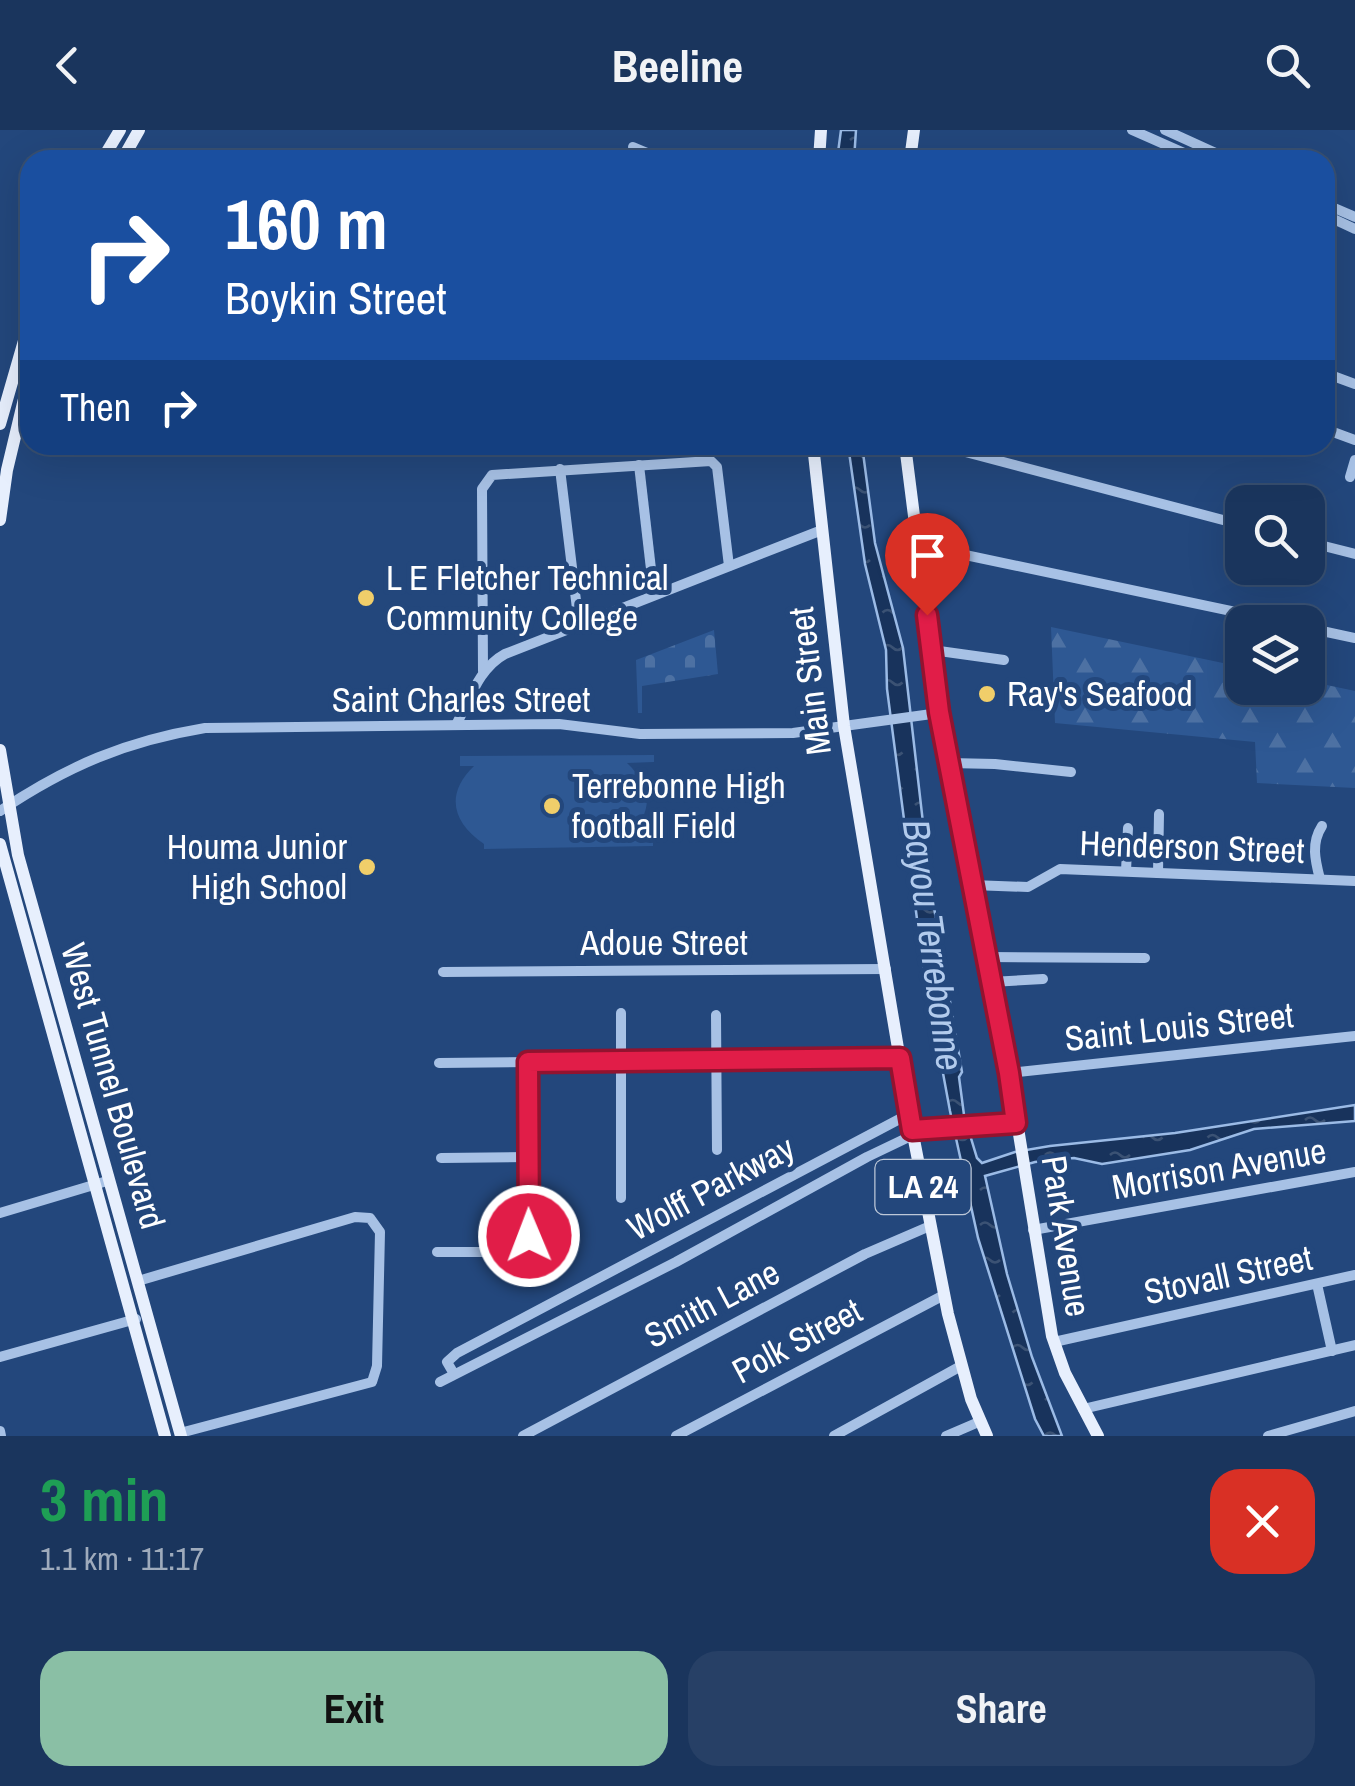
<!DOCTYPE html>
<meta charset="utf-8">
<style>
body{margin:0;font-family:"Archivo Narrow",sans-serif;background:#274066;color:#f1f3f6;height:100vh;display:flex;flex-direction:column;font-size:38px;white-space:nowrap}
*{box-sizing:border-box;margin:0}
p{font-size:32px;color:#9fabbc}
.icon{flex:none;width:55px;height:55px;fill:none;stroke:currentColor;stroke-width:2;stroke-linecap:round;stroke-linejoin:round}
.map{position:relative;height:1306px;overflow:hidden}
.panel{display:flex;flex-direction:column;background:#1a355d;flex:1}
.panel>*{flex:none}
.top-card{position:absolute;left:20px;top:20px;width:1315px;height:305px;border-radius:30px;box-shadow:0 10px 40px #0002,0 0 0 2px #385072;background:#1a4fa0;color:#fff;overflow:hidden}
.controls{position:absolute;left:1225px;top:355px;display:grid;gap:20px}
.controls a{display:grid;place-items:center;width:100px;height:100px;border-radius:20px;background:#1a355d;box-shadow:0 10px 40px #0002,0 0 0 2px #385072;font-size:50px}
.pin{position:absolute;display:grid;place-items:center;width:85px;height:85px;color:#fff;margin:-102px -42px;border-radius:50% 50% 50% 0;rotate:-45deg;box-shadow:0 0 10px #0007}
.pin .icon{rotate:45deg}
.me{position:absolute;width:110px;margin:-55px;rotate:359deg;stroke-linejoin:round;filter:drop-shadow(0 0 8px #0008)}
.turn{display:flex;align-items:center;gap:35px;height:210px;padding:0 40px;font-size:45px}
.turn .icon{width:130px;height:130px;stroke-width:2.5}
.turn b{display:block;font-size:70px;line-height:85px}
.then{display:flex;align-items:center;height:95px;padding:0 40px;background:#0003;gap:20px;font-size:38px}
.round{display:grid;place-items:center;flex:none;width:105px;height:105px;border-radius:30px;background:#274066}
.headline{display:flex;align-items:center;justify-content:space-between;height:170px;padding:0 40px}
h1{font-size:60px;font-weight:700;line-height:75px;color:#1e9e55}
.button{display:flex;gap:20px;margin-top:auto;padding:20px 40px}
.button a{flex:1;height:115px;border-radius:30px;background:#8abfa5;color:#111;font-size:40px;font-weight:700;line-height:115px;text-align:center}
.button a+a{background:#274066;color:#f1f3f6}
header{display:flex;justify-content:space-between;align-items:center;height:130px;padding:0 40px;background:#1a355d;font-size:45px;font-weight:700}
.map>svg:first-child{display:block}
.forest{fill:url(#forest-firs)}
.cemetery{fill:url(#cemetery-stones)}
.green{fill:#2e5893}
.water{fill:url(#water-ripples);stroke:#9bbbe6;stroke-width:2.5}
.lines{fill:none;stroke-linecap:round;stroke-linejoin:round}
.minor{stroke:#a7c1e5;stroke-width:10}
.major{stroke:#e7effd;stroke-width:12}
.route-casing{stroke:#92132f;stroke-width:25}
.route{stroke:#e11d48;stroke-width:18}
.poi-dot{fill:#f0ce6a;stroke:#23477c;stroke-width:4}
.labels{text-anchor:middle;stroke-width:10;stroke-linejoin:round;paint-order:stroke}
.shield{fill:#23477c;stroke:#bdc8d8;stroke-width:2.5}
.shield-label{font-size:32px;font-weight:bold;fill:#fff}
.poi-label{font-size:35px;fill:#fff;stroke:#23477c;text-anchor:start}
.street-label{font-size:35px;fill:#fff;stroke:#23477c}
.water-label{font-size:38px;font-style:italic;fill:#b2cbed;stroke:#23477c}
</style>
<header><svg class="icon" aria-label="back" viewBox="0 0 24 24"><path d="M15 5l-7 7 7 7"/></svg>Beeline<svg class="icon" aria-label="search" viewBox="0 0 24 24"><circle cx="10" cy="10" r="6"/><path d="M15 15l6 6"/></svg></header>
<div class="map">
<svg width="1355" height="1306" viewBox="0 0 1355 1306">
<defs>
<pattern id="forest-firs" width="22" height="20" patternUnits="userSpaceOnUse" patternTransform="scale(2.5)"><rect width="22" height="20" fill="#2e5893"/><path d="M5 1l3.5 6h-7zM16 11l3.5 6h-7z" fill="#4d71a3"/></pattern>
<pattern id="cemetery-stones" width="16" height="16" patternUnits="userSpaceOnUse" patternTransform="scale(2.5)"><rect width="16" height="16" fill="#2e5893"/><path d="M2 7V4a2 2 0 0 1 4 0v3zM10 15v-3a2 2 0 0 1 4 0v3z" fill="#4d71a3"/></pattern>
<pattern id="water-ripples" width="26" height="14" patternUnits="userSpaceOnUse" patternTransform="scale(2.5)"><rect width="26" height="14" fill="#18335c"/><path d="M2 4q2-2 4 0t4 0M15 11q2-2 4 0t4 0" fill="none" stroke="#3b5274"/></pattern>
</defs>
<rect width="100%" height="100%" fill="#23477c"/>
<path class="forest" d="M1051 497 1242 537V558H1308V551L1355 561V658L1257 653 1255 612 1055 593Z"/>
<path class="cemetery" d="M714 500 718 544 642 556V583H638L636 530Z"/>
<path class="green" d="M654 625V632L627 633C654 659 652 680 630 708H653V716L484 719V714C452 692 445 664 474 636H460V626Z"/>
<g class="water">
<path d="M841 0H856L854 30H837Z"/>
<path d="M848 315H862L875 413 903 518 930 754 962 942 959 947 964 985 977 1028 982 1033 1015 1022 1050 1016 1175 1003 1355 975V991L1254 999 1190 1020 1102 1034 1074 1028 1035 1032 985 1046 1007 1144 1032 1227 1062 1306H1044L1035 1289 978 1108 950 981 923 835 887 559 886 520 865 434Z"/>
</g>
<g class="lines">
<g class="minor">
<path d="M1132 0 1200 30"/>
<path d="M1165 0 1231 30"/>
<path d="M633 17 664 30"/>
<path d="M1325 74 1355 87"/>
<path d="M1325 85 1355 99"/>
<path d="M1325 243 1355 254"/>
<path d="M1325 299 1355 310"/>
<path d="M939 315 1242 395"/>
<path d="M639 335 654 465"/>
<path d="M560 339 579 495"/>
<path d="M1350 347 1355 330"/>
<path d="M1308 412 1355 424"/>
<path d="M918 415 1283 492"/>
<path d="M1308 498 1355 508"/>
<path d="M932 520 1004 530"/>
<path d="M483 541 482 359 492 345 711 331 717 337 729 436"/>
<path d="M456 595C470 569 479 538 505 524L822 400"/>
<path d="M949 633 995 634 1071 642"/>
<path d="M0 681C67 636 126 611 205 598L559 594 640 604 793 603 939 583"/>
<path d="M1126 741 1128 698"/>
<path d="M1158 743 1159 684"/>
<path d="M1320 749C1315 730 1311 713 1322 696"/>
<path d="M972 755 1028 757 1060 739 1355 751"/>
<path d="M986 827 1145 828"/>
<path d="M443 842 886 839"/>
<path d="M991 852 1043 849"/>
<path d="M716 885 717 1020"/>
<path d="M439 933 900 928"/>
<path d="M1009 943 1355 906"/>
<path d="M912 1000 1016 993"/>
<path d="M441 1028 528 1027"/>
<path d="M621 1068V883"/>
<path d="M0 1083 107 1051"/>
<path d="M1033 1100 1355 1042"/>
<path d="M437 1122H518L529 1113 527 932"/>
<path d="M138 1151 355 1087 370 1088 380 1102 377 1236 372 1252 180 1303"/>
<path d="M1317 1154 1332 1221"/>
<path d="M1054 1212 1355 1145"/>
<path d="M0 1227 136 1189"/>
<path d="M454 1244 447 1232 457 1223 909 984"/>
<path d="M440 1252 676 1132 867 1027 913 1005"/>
<path d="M1083 1279 1355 1215"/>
<path d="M0 1301 1 1306"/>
<path d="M523 1306 865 1124 930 1096"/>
<path d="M676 1306 944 1165"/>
<path d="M834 1306 961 1236"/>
<path d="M946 1306 981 1291"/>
<path d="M1268 1306 1355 1281"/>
</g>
<g class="major">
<path d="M102 30 120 0"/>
<path d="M122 30 139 0"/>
<path d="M819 30 821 0"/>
<path d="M910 30 914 0"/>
<path d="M0 294 30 190"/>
<path d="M813 315 844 596 909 984 948 1184 971 1269 987 1306"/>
<path d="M905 315 939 583 1009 943 1052 1206 1065 1243 1098 1306"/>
<path d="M0 390 7 340 30 244"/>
<path d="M0 620 18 725 181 1306"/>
<path d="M0 714 165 1306"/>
</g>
</g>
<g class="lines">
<g class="route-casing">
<path id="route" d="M529 1106 528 932 900 928 912 1000 1016 993 1009 943 939 582 927 485"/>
</g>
<use href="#route" class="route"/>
</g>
<g class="poi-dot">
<circle cx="366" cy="468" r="10"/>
<circle cx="987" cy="564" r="10"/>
<circle cx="552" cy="676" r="10"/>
<circle cx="367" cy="737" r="10"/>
</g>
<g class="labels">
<rect class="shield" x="875.5" y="1030" width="95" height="54" rx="8"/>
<g class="shield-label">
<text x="923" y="1068">LA 24</text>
</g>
<g class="poi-label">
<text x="386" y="460">L E Fletcher Technical<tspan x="386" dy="40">Community College</tspan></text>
<text x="1007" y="576">Ray's Seafood</text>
<text x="572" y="668">Terrebonne High<tspan x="572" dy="40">football Field</tspan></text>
<text x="347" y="729" text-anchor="end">Houma Junior<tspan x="347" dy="40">High School</tspan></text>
</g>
<g class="street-label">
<text transform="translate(810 551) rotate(-97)" y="12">Main Street</text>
<text x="461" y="582">Saint Charles Street</text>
<text transform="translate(1192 717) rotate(2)" y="12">Henderson Street</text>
<text x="664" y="825">Adoue Street</text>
<text transform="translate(1179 897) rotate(-6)" y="12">Saint Louis Street</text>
<text transform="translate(113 956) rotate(74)" y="12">West Tunnel Boulevard</text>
<text transform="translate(1219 1039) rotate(-10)" y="12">Morrison Avenue</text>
<text transform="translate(711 1058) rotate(-28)" y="12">Wolff Parkway</text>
<text transform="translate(1066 1106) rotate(81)" y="12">Park Avenue</text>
<text transform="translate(1228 1145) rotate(-12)" y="12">Stovall Street</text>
<text transform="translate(712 1174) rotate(-28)" y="12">Smith Lane</text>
<text transform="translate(797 1211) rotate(-28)" y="12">Polk Street</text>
</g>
<g class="water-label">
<text transform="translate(933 815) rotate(82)" y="13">Bayou Terrebonne</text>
</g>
</g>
</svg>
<div class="controls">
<a><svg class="icon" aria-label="search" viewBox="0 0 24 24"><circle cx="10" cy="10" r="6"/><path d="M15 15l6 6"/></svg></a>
<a><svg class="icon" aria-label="layers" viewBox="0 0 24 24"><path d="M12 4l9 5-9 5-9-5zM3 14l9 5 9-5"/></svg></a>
</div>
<div class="pin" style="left:927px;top:485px;background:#d93025"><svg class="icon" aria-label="arrive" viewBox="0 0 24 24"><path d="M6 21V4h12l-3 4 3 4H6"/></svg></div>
<svg class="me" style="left:529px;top:1106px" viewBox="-20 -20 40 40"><circle r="17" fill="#e11d48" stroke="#fff" stroke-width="3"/><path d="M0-11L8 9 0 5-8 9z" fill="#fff"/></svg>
<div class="top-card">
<div class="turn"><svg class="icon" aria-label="right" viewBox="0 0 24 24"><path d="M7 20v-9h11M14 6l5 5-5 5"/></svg><div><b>160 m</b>Boykin Street</div></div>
<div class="then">Then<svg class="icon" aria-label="right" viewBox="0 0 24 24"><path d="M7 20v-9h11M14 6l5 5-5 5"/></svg></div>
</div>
</div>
<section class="panel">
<div class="headline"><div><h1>3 min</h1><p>1.1 km · 11:17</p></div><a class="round" style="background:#d93025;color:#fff"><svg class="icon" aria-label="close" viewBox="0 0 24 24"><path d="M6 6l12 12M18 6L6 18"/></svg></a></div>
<div class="button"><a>Exit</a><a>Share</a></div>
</section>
